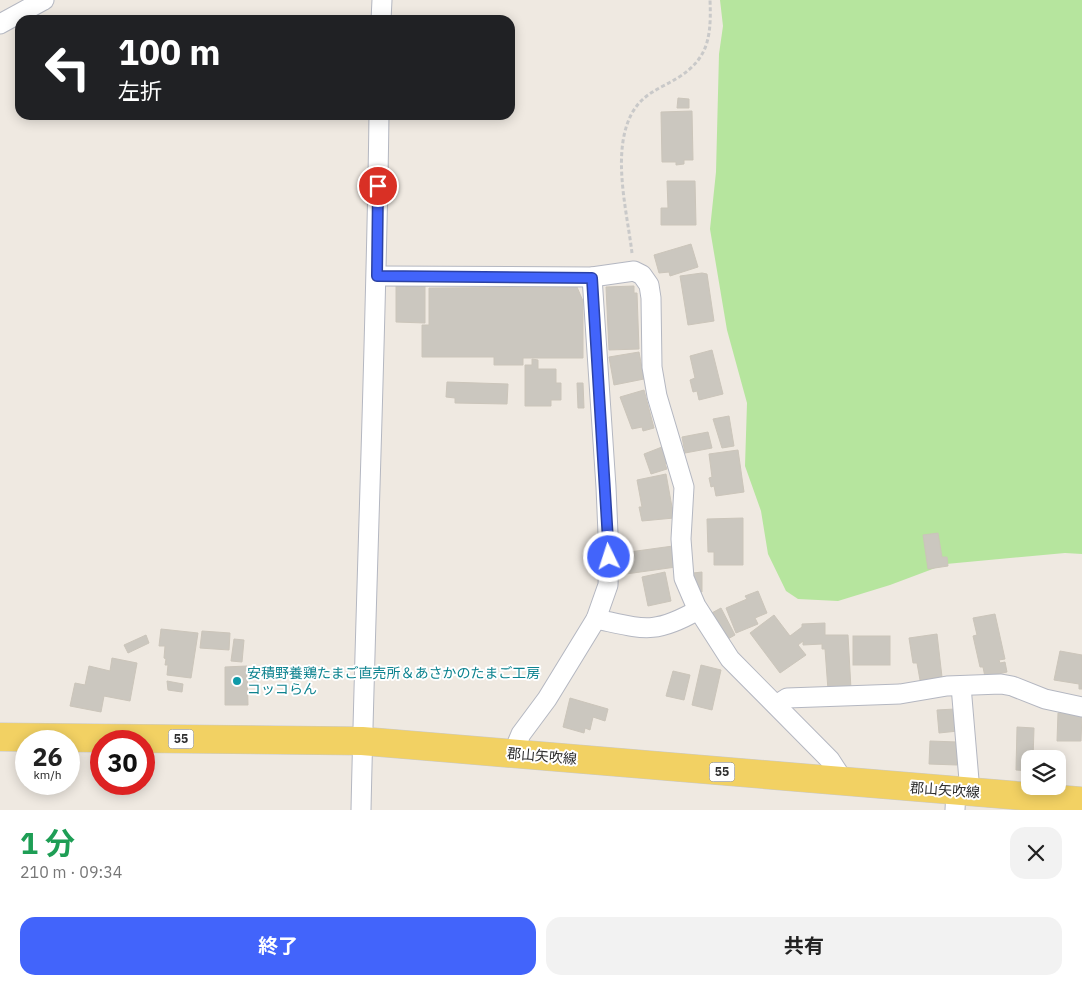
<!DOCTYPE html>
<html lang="ja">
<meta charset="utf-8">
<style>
body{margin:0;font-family:"IBM Plex Sans","Noto Sans JP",sans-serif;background:#f2f2f2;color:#222;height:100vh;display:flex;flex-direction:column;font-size:19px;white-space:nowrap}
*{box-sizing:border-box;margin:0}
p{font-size:16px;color:#767676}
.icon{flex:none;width:28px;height:28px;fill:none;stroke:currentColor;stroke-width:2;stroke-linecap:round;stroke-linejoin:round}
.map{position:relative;height:810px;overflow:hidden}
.drawer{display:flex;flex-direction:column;background:#fff;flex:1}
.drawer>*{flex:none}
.top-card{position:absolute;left:15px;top:15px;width:500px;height:105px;border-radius:15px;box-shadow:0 2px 12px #0003;background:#202124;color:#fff;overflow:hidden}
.tools{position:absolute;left:1021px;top:750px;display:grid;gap:10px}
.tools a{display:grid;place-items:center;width:45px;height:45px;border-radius:10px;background:#fff;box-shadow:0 2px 12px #0003;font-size:25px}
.speed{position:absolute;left:15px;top:730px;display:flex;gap:10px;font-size:25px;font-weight:700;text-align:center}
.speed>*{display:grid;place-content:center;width:65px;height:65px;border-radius:50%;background:#fff;box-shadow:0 2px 12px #0003;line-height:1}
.speed small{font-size:12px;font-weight:400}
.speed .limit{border:8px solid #d22;background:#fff;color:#111}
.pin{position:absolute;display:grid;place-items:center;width:42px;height:42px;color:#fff;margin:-21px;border:2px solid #fff;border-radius:50%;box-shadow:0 1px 5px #0007}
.me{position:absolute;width:55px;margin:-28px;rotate:356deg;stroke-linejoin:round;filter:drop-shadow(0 0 4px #0008)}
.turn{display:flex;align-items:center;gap:18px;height:105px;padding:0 20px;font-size:22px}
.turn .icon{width:65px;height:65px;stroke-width:2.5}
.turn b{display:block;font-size:35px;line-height:42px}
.round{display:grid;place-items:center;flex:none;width:52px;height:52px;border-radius:15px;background:#f2f2f2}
.summary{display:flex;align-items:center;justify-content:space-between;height:85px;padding:0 20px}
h1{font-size:30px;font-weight:700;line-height:38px;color:#1e9e55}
.primary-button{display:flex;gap:10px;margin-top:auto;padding:10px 20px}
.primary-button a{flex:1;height:58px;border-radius:15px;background:#4264fb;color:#fff;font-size:20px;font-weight:700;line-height:58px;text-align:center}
.primary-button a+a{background:#f2f2f2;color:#222}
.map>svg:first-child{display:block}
.green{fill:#b6e59e}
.building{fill:#cbc7bf;stroke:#cbc5ba}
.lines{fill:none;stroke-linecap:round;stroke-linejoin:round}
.minor-casing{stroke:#b4b7c1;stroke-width:21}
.primary-casing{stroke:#c9c9c9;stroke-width:29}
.path{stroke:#c9c9c9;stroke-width:3;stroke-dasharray:4 2.5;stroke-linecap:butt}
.minor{stroke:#fff;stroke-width:19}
.primary{stroke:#f2d163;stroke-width:28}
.route-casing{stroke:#2b41a3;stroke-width:12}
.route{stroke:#4264fb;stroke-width:9}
.culture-dot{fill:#0f9aa8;stroke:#fff;stroke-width:2}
.labels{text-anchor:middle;stroke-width:4;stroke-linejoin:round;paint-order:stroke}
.shield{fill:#fff;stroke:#6d6d6d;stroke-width:1}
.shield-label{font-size:12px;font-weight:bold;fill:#2e2e2e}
.culture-label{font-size:14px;fill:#0d838f;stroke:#fff;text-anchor:start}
.street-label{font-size:14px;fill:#2e2e2e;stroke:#fff}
</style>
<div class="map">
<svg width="1082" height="810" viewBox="0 0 1082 810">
<rect width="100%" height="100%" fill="#efe9e1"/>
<path class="green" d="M720 0H1082V554L1065 553 946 564 890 585 838 601 798 599 786 591 768 554 761 511 745 466 747 403 727 330 710 229 716 172 719 54 723 26Z"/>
<g class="building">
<path d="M678 98 689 99V108H677Z"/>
<path d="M692 111 693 160H684V164L676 165V162H662L661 112Z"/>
<path d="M667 181H695L696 225H661V208H668Z"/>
<path d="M691 244 698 267 670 276 669 272 659 273 654 255Z"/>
<path d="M702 273 707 274 714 321 688 325 680 276Z"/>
<path d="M396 286H425V323L396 322Z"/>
<path d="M634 286V293H637L639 349 609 350 606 287Z"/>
<path d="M577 287 583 301V358H523V365H494V357H422V325H429V288Z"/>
<path d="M712 350 723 394 699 400 697 391 693 392 690 380 695 378 690 356Z"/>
<path d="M639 352 644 379 614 385 609 357Z"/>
<path d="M532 359 538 360V369H556V383H561V400H551V406H525V365H532Z"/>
<path d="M447 382 508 384 507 404 455 403V398L446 397Z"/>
<path d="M577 383H583L584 408H578Z"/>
<path d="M644 390 654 428 643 431 642 427 632 429 620 397Z"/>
<path d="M729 416 734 446 722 448 713 419Z"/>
<path d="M708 432 712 448 685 453 682 437Z"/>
<path d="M662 447 667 463 665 464 667 469 651 474 644 454Z"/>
<path d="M738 450 744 492 716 496 714 486 711 487 709 478 712 477 709 454Z"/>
<path d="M666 474 674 518 642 521 639 507H642L637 480Z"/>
<path d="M743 518V565H714V552H708L707 519Z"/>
<path d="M938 533 942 557H947L948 566 928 569 923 535Z"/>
<path d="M673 546 676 567 626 574 622 553Z"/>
<path d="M665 572 671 601 648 606 642 577Z"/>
<path d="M702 572V592L695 593 693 573Z"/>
<path d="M758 591 767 613 755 618 758 624 736 633 726 608 747 599 745 596Z"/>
<path d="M721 608 735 635 726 640 708 615Z"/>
<path d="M995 614 1005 659 999 660 1000 663 1005 662 1007 672 985 677 983 667H980L973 636 977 635 973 618Z"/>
<path d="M774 615 790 636 802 627V624L825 623V635H848L851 689 828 690 825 649H822V644L803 645V641L798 645 806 655 780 673 750 633Z"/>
<path d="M161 629 198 633 191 678 167 675 168 665H165L166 659 164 658 165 646H159Z"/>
<path d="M202 631 230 633 229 650 200 648Z"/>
<path d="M937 634 942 677 920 680 917 663H913L909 638Z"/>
<path d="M146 635 149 643 128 653 124 645Z"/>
<rect x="853" y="636" width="37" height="29"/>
<path d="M234 639 244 640 242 662 231 661Z"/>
<path d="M1060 651 1082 655V689H1079V684L1054 680Z"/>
<path d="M112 658 137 663 130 701 104 696 101 712 70 706 75 683 85 685 89 666 110 671Z"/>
<path d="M701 665 721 670 712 710 692 705Z"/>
<path d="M247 666 248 705H225V667Z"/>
<path d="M673 671 690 675 684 700 666 696Z"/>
<path d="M167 681 183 684 182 692 168 690Z"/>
<path d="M570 698 608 709 605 721 593 717 590 730 585 728 584 733 563 727Z"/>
<path d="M955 709 958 731 939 733 937 710Z"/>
<path d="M1058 713 1082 714 1081 741H1057Z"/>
<path d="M1017 727 1034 728 1033 759H1030V771L1016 770Z"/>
<path d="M930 741 957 742V765L929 764Z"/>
</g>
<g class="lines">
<g class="minor-casing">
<g id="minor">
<path d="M381 20 382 0"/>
<path d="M0 24 44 0"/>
<path d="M377 276 592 277 634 271 642 275 649 285 651 298 652 367 657 396 684 487 681 539 684 578 696 606 730 659 830 760 845 783"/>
<path d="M596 619C644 629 654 635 698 610"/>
<path d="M961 686 970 792"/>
<path d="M776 705 787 698 900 694 947 686 1001 684 1012 686 1045 699 1082 707"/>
<path d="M513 753 521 734 547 699 596 619 608 585 609 557 606 487 592 277"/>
<path d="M361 810C366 578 376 347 379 115"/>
<path d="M955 810 956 791"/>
</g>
</g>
<g class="primary-casing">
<path id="primary" d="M0 737 362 741 1082 801"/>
</g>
<path class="path" d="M632 253C627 211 611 152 632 113 640 99 650 93 663 86 705 65 712 46 710 0"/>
<use href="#minor" class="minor"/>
<use href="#primary" class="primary"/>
</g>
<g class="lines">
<g class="route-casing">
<path id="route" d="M378 186 377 276 592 278 609 557"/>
</g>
<use href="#route" class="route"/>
</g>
<circle class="culture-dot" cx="237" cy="681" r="5"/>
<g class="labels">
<g class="shield">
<rect x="168.5" y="729.5" width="25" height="19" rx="4"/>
<rect x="709.5" y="762.5" width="25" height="19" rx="4"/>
</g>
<g class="shield-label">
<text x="181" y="743">55</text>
<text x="722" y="776">55</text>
</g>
<g class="culture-label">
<text x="247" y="678">安積野養鶏たまご直売所＆あさかのたまご工房<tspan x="247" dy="16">コッコらん</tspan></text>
</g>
<g class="street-label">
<text transform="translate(542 756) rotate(5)" y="5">郡山矢吹線</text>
<text transform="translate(945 790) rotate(4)" y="5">郡山矢吹線</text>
</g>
</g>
</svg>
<div class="tools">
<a><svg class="icon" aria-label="layers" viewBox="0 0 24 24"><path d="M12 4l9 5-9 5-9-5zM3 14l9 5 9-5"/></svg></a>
</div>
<div class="speed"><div>26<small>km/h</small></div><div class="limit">30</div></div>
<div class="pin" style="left:378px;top:186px;background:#d93025"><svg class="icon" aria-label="arrive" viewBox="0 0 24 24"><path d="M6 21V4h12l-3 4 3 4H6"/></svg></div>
<svg class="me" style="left:609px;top:557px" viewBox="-20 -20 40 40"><circle r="17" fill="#4264fb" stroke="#fff" stroke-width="3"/><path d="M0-11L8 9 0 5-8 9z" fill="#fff"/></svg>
<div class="top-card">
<div class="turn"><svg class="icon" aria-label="left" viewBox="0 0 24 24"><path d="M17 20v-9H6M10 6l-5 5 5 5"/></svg><div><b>100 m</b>左折</div></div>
</div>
</div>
<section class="drawer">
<div class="summary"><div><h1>1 分</h1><p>210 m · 09:34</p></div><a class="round"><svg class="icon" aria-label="close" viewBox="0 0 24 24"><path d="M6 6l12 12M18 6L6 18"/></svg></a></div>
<div class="primary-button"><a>終了</a><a>共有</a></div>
</section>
